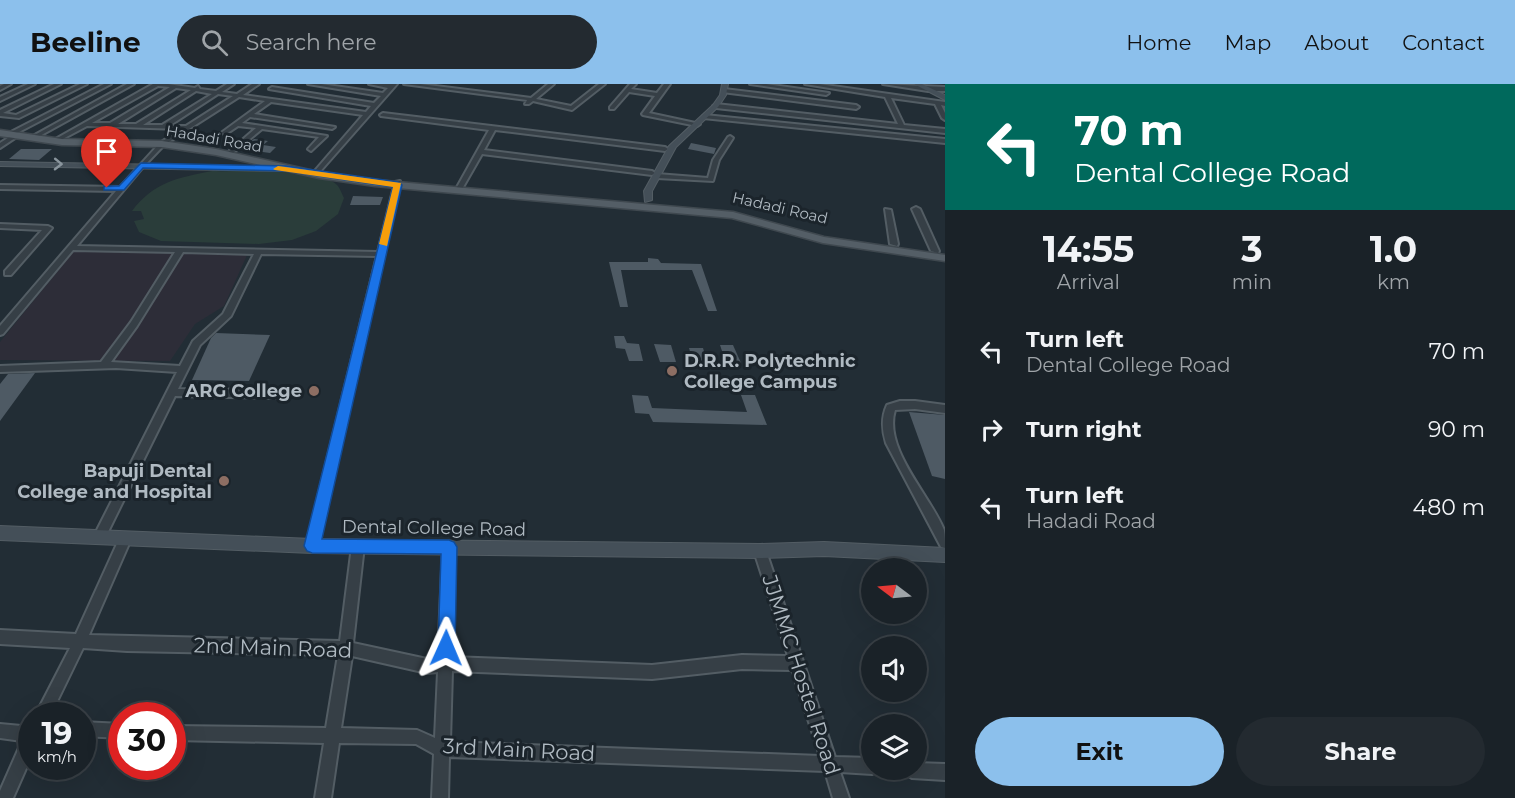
<!DOCTYPE html>
<style>
body{margin:0;font-family:Montserrat,sans-serif;background:#232a30;color:#f1f3f6;height:100vh;display:flex;flex-direction:column;font-size:22px;white-space:nowrap}
*{box-sizing:border-box;margin:0}
p{font-size:20px;color:#9fa4a8}
.icon{flex:none;width:33px;height:33px;fill:none;stroke:currentColor;stroke-width:2;stroke-linecap:round;stroke-linejoin:round}
.map{position:relative;flex:1;overflow:hidden}
.details{display:flex;flex-direction:column;background:#1a2228;width:570px}
.details>*{flex:none}
.hud{background:#00695c;color:#fff;overflow:hidden}
.needle{width:39px;rotate:286deg}
.tools{position:absolute;left:861px;top:474px;display:grid;gap:12px}
.tools a{display:grid;place-items:center;width:66px;height:66px;border-radius:50%;background:#1a2228;box-shadow:0 6px 24px #0002,0 0 0 2px #383f45;font-size:30px}
.speed{position:absolute;left:18px;top:618px;display:flex;gap:12px;font-size:30px;font-weight:700;text-align:center}
.speed>*{display:grid;place-content:center;width:78px;height:78px;border-radius:50%;background:#1a2228;box-shadow:0 6px 24px #0002,0 0 0 2px #383f45;line-height:1}
.speed small{font-size:15px;font-weight:400}
.speed .limit{border:9px solid #d22;background:#fff;color:#111}
.pin{position:absolute;display:grid;place-items:center;width:51px;height:51px;color:#fff;margin:-62px -26px;border-radius:50% 50% 50% 0;rotate:-45deg;box-shadow:0 0 6px #0007}
.pin .icon{rotate:45deg}
.me{position:absolute;width:66px;margin:-33px;rotate:1deg;stroke-linejoin:round;filter:drop-shadow(0 0 4px #0008)}
.turn{display:flex;align-items:center;gap:21px;height:126px;padding:0 30px;font-size:27px}
.turn .icon{width:78px;height:78px;stroke-width:2.5}
.turn b{display:block;font-size:42px;line-height:51px}
.eta{display:flex;justify-content:space-evenly;align-items:center;height:102px;text-align:center}
.eta b{font-size:36px;font-weight:700;line-height:42px}
.button{display:flex;gap:12px;margin-top:auto;padding:12px 30px}
.button a{flex:1;height:69px;border-radius:36px;background:#8cc0ec;color:#111;font-size:24px;font-weight:700;line-height:69px;text-align:center}
.button a+a{background:#232a30;color:#f1f3f6}
ul{padding:0;list-style:none}
li{display:flex;align-items:center;gap:18px;height:78px;padding:0 30px}
li div{flex:1}
li b{display:block;font-size:22px}
li em{font-style:normal}
header{display:flex;align-items:center;gap:36px;box-sizing:border-box;height:84px;padding:0 30px;background:#8cc0ec;color:#111}
header strong{font-size:28px}
nav{display:flex;gap:33px;margin-inline-start:auto;font-size:21px}
.search{width:420px;height:54px;background:#232a30;display:flex;align-items:center;gap:15px;box-sizing:border-box;padding:0 21px;border-radius:33px;color:#9fa4a8;font-size:22px}
main{display:flex;flex:1;min-height:0}
.map>svg:first-child{display:block}
.medical{fill:#2d2d38}
.green{fill:#2a3d3a}
.building{fill:#4e5a64}
.lines{fill:none;stroke-linecap:round;stroke-linejoin:round}
.street-casing{stroke:#535d64;stroke-width:4}
.secondary-casing{stroke:#535d64;stroke-width:2}
.primary-casing{stroke:#3f484f;stroke-width:3}
.street{fill:#363f46;fill-rule:evenodd}
.secondary{fill:#444f58;fill-rule:evenodd}
.primary{fill:#545e66;fill-rule:evenodd}
.oneway{stroke:#8a959d}
.route{fill:#1a73e8;stroke:#114b97;stroke-width:1.5}
.slow{fill:#f59e0b}
.education-dot{fill:#8d6e63;stroke:#1b242b;stroke-width:2}
.labels{text-anchor:middle;stroke-width:6;stroke-linejoin:round;paint-order:stroke}
.far-street-label{font-size:15px;fill:#b0bac2;stroke:#1b242b}
.poi-label{font-size:18px;font-weight:bold;fill:#b0bac2;stroke:#1b242b;text-anchor:end}
.street-label{font-size:18px;fill:#b0bac2;stroke:#1b242b}
.near-street-label{font-size:21px;fill:#b0bac2;stroke:#1b242b}
</style>
<header>
<strong>Beeline</strong>
<div class="search"><svg class="icon" aria-label="search" viewBox="0 0 24 24"><circle cx="10" cy="10" r="6"/><path d="M15 15l6 6"/></svg>Search here</div>
<nav><a>Home</a><a>Map</a><a>About</a><a>Contact</a></nav>
</header>
<main>
<div class="map">
<svg width="945" height="714" viewBox="0 0 945 714">
<rect width="100%" height="100%" fill="#222d35"/>
<path class="medical" d="M74 167 248 169 224 222 195 240 170 277 0 276V258Z"/>
<path class="green" d="M212 87C238 88 319 83 337 101 340 104 342 110 344 114L338 130 316 147 292 156 259 160 161 157 139 148 134 137 144 135 141 127H132C154 98 177 94 212 87Z"/>
<g class="building">
<path d="M254 55 268 57 263 61 276 63 270 69 241 65Z"/>
<path d="M691 59 716 64 714 70 688 65Z"/>
<path d="M21 65H52L39 76 9 75Z"/>
<path d="M353 112 383 113 380 121H350Z"/>
<path d="M648 174 658 175 661 179 701 180 717 227H708L692 186H621L628 223H620L609 178H648Z"/>
<path d="M216 249 270 251 249 297 192 296 211 254Z"/>
<path d="M614 252H624L627 259 639 260 643 277H629L625 265 616 264Z"/>
<path d="M654 260 671 261 676 278H660Z"/>
<path d="M720 261H733L741 279H726Z"/>
<path d="M689 264H703L707 278H693Z"/>
<path d="M35 289 0 337V300L8 290Z"/>
<path d="M632 311 648 312 652 324 747 328 741 311H755L767 341 653 338 649 330 635 329Z"/>
<path d="M909 328 945 331V395L932 392Z"/>
</g>
<g class="lines">
<g class="street-casing">
<g id="street">
<path d="M4 0H11L0 6V2Z"/>
<path d="M28 0H35L0 17V13Z"/>
<path d="M54 0H61L3 29 16 31 80 0H87L19 34 0 32V26Z"/>
<path d="M104 0H111L17 49 19 51 18 52 0 64V59L11 52 8 50 9 49Z"/>
<path d="M127 0H134L36 54 31 53Z"/>
<path d="M153 0H168L195 4 198 2 200 5 216 7 227 0H234L222 8 237 10 252 0H259L243 11 366 28 371 22 269 5 272 3 374 19 381 12 308 0H321L383 9 388 4 369 0H397L317 91H313V89L363 31 271 18 254 30 335 43 332 45 250 33 242 39 327 52 311 67 308 65 319 53 262 45 228 73 225 71 226 70 256 44 238 42 226 50 221 49 265 17 239 13 164 61 143 83 77 162 378 168 395 98 400 97 318 462 316 466 312 467 308 466 306 462 377 172 261 170 231 232 200 261 178 305 286 306 291 310 286 314 175 312 103 458 99 459 95 458 93 454 177 288 116 284 0 288V282L101 278 131 238 175 168 73 166 3 250 0 251V242L116 107 0 105V101L120 103 160 59 181 45 87 42 57 58 52 57ZM158 2 170 3 110 39H92ZM176 4 191 6 136 40H118ZM196 7 212 10 162 41H143ZM218 10 233 12 186 42H169ZM183 168 254 170 223 230 193 257 180 282 111 278 137 242Z"/>
<path d="M404 0H420L531 14 548 0H554L536 15 571 22 599 0H605L572 26 533 17 529 20H525L527 16Z"/>
<path d="M630 0H636L631 5 657 9 664 0H670L649 29 700 40 697 42 643 31 642 30 655 12 629 8 614 25H610V23Z"/>
<path d="M750 0H766L829 9 826 11Z"/>
<path d="M805 0H819L945 18V22L941 21 945 29V36L942 34 935 20 891 14 904 41 945 45V49L716 24 713 22 716 20 898 40 885 13Z"/>
<path d="M883 0 945 3V7H928Z"/>
<path d="M724 5 856 21 859 23 856 25 722 8Z"/>
<path d="M383 29 665 63 668 65 665 67 495 46 484 66 652 87 655 89 652 91 482 70 462 105 459 107 456 105 489 46 381 32 380 31Z"/>
<path d="M705 31 945 55V59L703 34V32Z"/>
<path d="M730 52 733 54 719 76 713 97 657 94 654 92 657 90 708 94 713 76 728 53Z"/>
<path d="M916 123 920 125 939 167 938 169 931 167 912 125Z"/>
<path d="M885 125 891 126 898 160 897 162 890 160Z"/>
<path d="M0 140 48 142 52 144 11 191H5V187L42 146 0 144Z"/>
<path d="M900 317H915L945 321V329L915 325 895 326C883 365 930 411 944 446 945 451 945 458 945 464L941 463 886 359C882 346 881 334 887 321Z"/>
<path d="M125 450 129 451 131 455 89 551 340 557 352 462 354 458 358 457 362 458 364 462 353 559 427 575 438 574 443 463 445 459 449 458 453 459 455 463 452 573 652 581 742 571 788 572 754 467 756 463 760 462 764 463 766 467 835 673 872 674V686H878L872 690 840 688 849 714H833L825 687 449 673 448 714H432L434 670 416 660 339 659 331 714H315L324 659 172 656V642L326 644 338 571 127 567 83 564 50 632H35L70 564 0 560V546L76 550 121 451ZM352 572 427 589 438 588 435 654 417 646 341 644ZM742 585 792 586 820 672 450 658 452 587 652 595Z"/>
<path d="M82 638 122 640V654L82 652Z"/>
<path d="M0 640 32 643V671L13 714H0V707L22 657 0 654Z"/>
<path d="M916 679 945 680V696L912 694 907 691 904 686H916Z"/>
</g>
</g>
<g class="secondary-casing">
<g id="secondary">
<path d="M722 0H728L726 11 718 23 676 63 652 107V116L645 118 644 107 669 62 713 21 720 11Z"/>
<path d="M914 0H922L945 11V16Z"/>
<path d="M0 78 286 83 290 85 286 87 0 82Z"/>
<path d="M0 442 312 455 760 460 824 458 945 464V478L824 472 760 474 312 469 0 456Z"/>
</g>
</g>
<g class="primary-casing">
<path id="primary" d="M0 46 62 55 162 57 216 65 319 88 375 96 733 128 824 153 945 171V177L823 159 732 134 375 102 319 94 216 71 162 63 62 61 0 52Z"/>
</g>
<use href="#street" class="street"/>
<use href="#secondary" class="secondary"/>
<use href="#primary" class="primary"/>
</g>
<defs><path id="oneway-chevron" d="M-2-3.5L2.5 0L-2 3.5" fill="none" stroke-width="1.6" stroke-linecap="round" stroke-linejoin="round" transform="scale(1.5)"/></defs>
<use class="oneway" href="#oneway-chevron" transform="translate(58 80) rotate(1)"/>
<path class="route" d="M141 79 286 82 398 98 402 101 322 455 449 456 454 458 457 463 455 564 453 570 446 572 440 570 438 564 441 470 312 469 307 467 304 462 393 103 286 87 143 84 124 106H104V102H119Z"/>
<path class="slow" d="M278 82 401 99 387 162 379 160 393 103 275 86 273 85Z"/>
<g class="education-dot">
<circle cx="672" cy="287" r="6"/>
<circle cx="314" cy="307" r="6"/>
<circle cx="224" cy="397" r="6"/>
</g>
<g class="labels">
<g class="far-street-label">
<text transform="translate(214 55) rotate(10)" y="5">Hadadi Road</text>
<text transform="translate(780 124) rotate(13)" y="5">Hadadi Road</text>
</g>
<g class="poi-label">
<text x="684" y="283" text-anchor="start">D.R.R. Polytechnic<tspan x="684" dy="21">College Campus</tspan></text>
<text x="302" y="313">ARG College</text>
<text x="212" y="393">Bapuji Dental<tspan x="212" dy="21">College and Hospital</tspan></text>
</g>
<g class="street-label">
<text transform="translate(434 444) rotate(1)" y="6">Dental College Road</text>
</g>
<g class="near-street-label">
<text transform="translate(273 564) rotate(2)" y="7">2nd Main Road</text>
<text transform="translate(801 591) rotate(72)" y="7">JJMMC Hostel Road</text>
<text transform="translate(519 666) rotate(3)" y="7">3rd Main Road</text>
</g>
</g>
</svg>
<div class="tools">
<a><svg class="needle" viewBox="-14 -14 28 28"><path d="M0-13l5 13h-10z" fill="#e53935"/><path d="M0 13l5-13h-10z" fill="#9fa4a8"/></svg></a>
<a><svg class="icon" aria-label="sound" viewBox="0 0 24 24"><path d="M4 9h4l5-4v14l-5-4H4zM17 9q2 3 0 6"/></svg></a>
<a><svg class="icon" aria-label="layers" viewBox="0 0 24 24"><path d="M12 4l9 5-9 5-9-5zM3 14l9 5 9-5"/></svg></a>
</div>
<div class="speed"><div>19<small>km/h</small></div><div class="limit">30</div></div>
<div class="pin" style="left:107px;top:104px;background:#d93025"><svg class="icon" aria-label="arrive" viewBox="0 0 24 24"><path d="M6 21V4h12l-3 4 3 4H6"/></svg></div>
<svg class="me" style="left:446px;top:564px" viewBox="-20 -20 40 40"><path d="M0-17L14 15 0 8-14 15z" fill="#1a73e8" stroke="#fff" stroke-width="4"/></svg>
</div>
<section class="details">
<div class="hud">
<div class="turn"><svg class="icon" aria-label="left" viewBox="0 0 24 24"><path d="M17 20v-9H6M10 6l-5 5 5 5"/></svg><div><b>70 m</b>Dental College Road</div></div>
</div>
<div class="eta">
<div><b>14:55</b><p>Arrival</p></div>
<div><b>3</b><p>min</p></div>
<div><b>1.0</b><p>km</p></div>
</div>
<ul>
<li><svg class="icon" aria-label="left" viewBox="0 0 24 24"><path d="M17 20v-9H6M10 6l-5 5 5 5"/></svg><div><b>Turn left</b><p>Dental College Road</p></div><em>70 m</em></li>
<li><svg class="icon" aria-label="right" viewBox="0 0 24 24"><path d="M7 20v-9h11M14 6l5 5-5 5"/></svg><div><b>Turn right</b></div><em>90 m</em></li>
<li><svg class="icon" aria-label="left" viewBox="0 0 24 24"><path d="M17 20v-9H6M10 6l-5 5 5 5"/></svg><div><b>Turn left</b><p>Hadadi Road</p></div><em>480 m</em></li>
</ul>
<div class="button"><a>Exit</a><a>Share</a></div>
</section>
</main>
